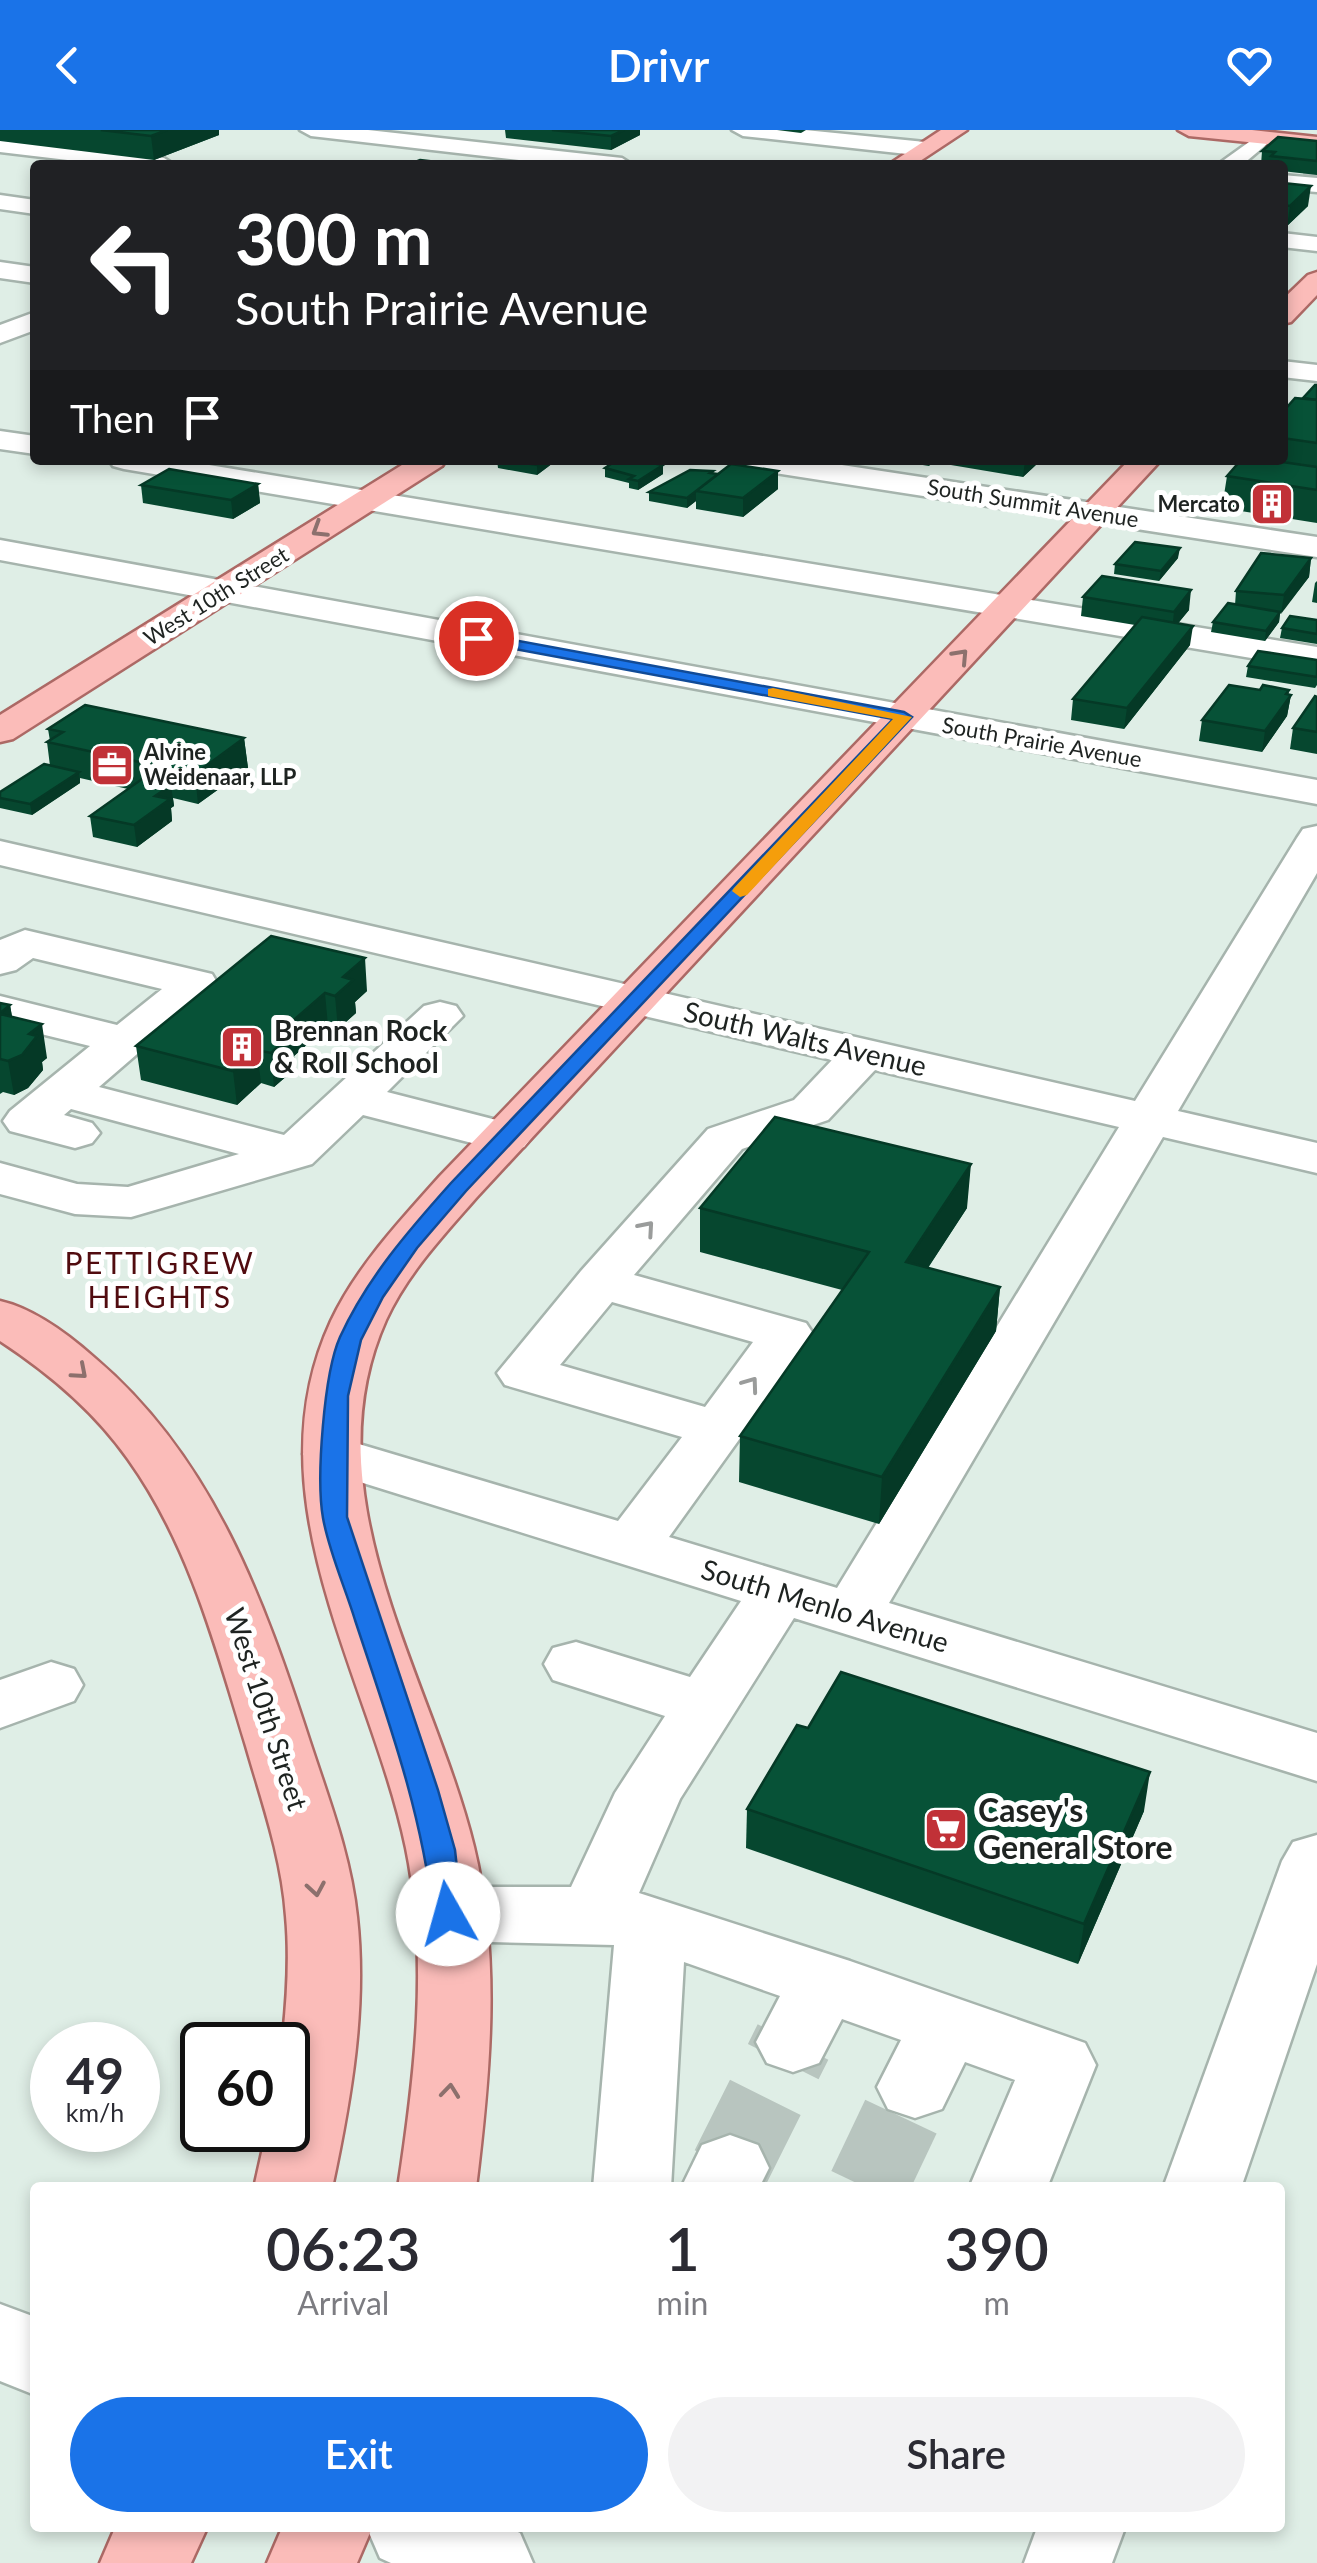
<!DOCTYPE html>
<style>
body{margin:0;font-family:Lato,sans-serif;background:#f2f2f3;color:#2b2b33;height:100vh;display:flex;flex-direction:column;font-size:38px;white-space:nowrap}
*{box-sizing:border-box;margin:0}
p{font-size:32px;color:#7c7c81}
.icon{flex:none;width:55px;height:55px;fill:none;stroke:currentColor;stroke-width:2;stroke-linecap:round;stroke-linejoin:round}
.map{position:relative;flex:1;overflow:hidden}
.panel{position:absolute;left:30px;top:2052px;width:1255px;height:350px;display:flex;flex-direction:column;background:#fff;border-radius:10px;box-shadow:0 5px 15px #0003}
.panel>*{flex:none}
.banner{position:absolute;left:30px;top:30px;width:1258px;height:305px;border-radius:10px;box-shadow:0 5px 15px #0003;background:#202124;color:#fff;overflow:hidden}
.speed{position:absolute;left:30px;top:1892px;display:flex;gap:20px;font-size:50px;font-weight:700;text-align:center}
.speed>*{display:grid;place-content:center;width:130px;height:130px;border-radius:50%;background:#fff;box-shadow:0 5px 15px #0003;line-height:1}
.speed small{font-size:25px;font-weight:400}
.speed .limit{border:5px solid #111;border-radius:15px;background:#fff;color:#111}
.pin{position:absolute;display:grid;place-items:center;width:85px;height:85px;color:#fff;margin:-42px;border:5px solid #fff;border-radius:50%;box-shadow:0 2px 10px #0007}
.me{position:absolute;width:110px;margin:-55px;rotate:353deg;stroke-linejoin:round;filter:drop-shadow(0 0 8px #0008)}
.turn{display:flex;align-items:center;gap:35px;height:210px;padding:0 40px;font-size:45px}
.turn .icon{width:130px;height:130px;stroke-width:2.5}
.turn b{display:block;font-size:70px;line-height:85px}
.then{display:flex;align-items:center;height:95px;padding:0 40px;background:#0003;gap:20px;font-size:38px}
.eta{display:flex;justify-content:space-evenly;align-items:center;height:170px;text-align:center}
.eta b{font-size:60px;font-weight:600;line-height:70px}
.primary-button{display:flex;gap:20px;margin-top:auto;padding:20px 40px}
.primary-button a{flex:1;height:115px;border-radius:60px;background:#1a73e8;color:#fff;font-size:40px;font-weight:600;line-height:115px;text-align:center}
.primary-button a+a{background:#f2f2f3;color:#2b2b33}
header{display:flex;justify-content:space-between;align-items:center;height:130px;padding:0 40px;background:#1a73e8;color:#fff;font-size:45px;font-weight:600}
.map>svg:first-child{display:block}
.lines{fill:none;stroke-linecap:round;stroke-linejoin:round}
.minor-tunnel-far1{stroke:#b8c5bf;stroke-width:24;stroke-dasharray:24 12;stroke-linecap:butt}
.minor-tunnel{stroke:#b8c5bf;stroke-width:79;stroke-dasharray:79 40;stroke-linecap:butt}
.minor-casing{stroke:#a6b4ad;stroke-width:5}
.major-casing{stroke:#ac6965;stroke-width:5}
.minor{fill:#fff;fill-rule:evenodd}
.major{fill:#fbbcb9;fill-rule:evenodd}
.wall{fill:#06472f}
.shaded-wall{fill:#053926}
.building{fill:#075237;stroke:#053926;stroke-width:2.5}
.oneway{stroke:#8c706d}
.oneway2{stroke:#9a9c9b}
.route{fill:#1a73e8;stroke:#114b97;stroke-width:2.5}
.slow{fill:#f59e0b}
.labels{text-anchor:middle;stroke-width:10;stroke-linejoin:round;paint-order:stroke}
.far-street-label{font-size:22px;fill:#1e2321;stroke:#fff}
.far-poi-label{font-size:22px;font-weight:bold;fill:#1e2321;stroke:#fff;text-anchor:end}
.poi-label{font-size:28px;font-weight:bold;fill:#1e2321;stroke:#fff;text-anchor:start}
.street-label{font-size:28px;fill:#1e2321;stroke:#fff}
.neighbourhood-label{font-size:30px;letter-spacing:2.5px;fill:#510b0f;stroke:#fff}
.near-poi-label{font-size:32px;font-weight:bold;fill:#1e2321;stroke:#fff;text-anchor:start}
</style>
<header><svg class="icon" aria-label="back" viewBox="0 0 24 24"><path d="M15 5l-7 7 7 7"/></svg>Drivr<svg class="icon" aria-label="heart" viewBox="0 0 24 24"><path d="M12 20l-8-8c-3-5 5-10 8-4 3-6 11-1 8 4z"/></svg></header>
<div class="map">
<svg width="1317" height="2433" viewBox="0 0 1317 2433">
<rect width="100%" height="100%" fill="#dfeee6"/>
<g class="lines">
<path class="minor-tunnel-far1" d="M1303 45 1317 47"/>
<g class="minor-tunnel">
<path d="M730 2038 793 1912"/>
<path d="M867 2058 915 1957"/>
</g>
<g class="minor-casing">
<g id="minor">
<path d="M300 0H368L622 28 633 35H563L311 6Z"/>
<path d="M732 0H805L925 12 936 19 925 26 743 6Z"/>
<path d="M1263 2 1274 8 1242 35H1217Z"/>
<path d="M0 8 164 28 175 35H110L0 22Z"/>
<path d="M1282 45 1317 48V62L1282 59Z"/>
<path d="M0 65 35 70V84L0 79Z"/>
<path d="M1282 103 1317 107V121L1282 117Z"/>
<path d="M0 132 35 137V153L0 148Z"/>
<path d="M35 182V200L0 213V195Z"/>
<path d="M1282 231 1317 235V251L1282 247Z"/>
<path d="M0 301 35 306V324L0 319Z"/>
<path d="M109 330H179L1317 517V539L124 339 113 336Z"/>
<path d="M734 330H809L1317 407V427L749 339 738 336Z"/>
<path d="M0 410 1317 650V674L0 430Z"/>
<path d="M1317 696V743L1178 981 1317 1013V1043L1163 1007 889 1473 1317 1603V1651L794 1488 680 1669 639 1763 850 1831 1085 1913 1096 1935 1047 2058H969L1015 1950 965 1932 942 1979 915 1988 888 1979 877 1957 901 1910 842 1889 819 1933 793 1942 767 1933 756 1912 780 1866 684 1832 671 2058H593L614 1815 448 1811 423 1803 413 1784 423 1765 448 1757H571L615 1663 665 1586 553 1550 544 1534 553 1518 576 1512 690 1547 741 1471 312 1337 303 1324 312 1311 332 1306 618 1391 682 1307 505 1255 497 1243 581 1141 708 999 794 970 832 930 0 735V711L1135 971 1297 708 1303 699ZM875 940 1119 997 837 1458 669 1407 814 1205 806 1193 634 1145 742 1019 828 990ZM612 1172 753 1212 705 1277 560 1235Z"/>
<path d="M25 800 212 844 218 854 99 957 284 1005 424 876 440 872 456 876 463 886 387 962 524 997 532 1007 524 1017 507 1022 363 985 312 1034 131 1087 75 1084 0 1064V1033L77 1054 128 1057 239 1024 71 979 64 985 92 993 100 1003 92 1013 75 1018 10 1001 3 991 10 981 90 916 0 894V866L117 895 162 859 33 828 16 840 0 844V810Z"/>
<path d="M51 1532 74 1539 83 1555 74 1571 0 1598V1550Z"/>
<path d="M1317 1705V1834L1241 2058H1163L1282 1731 1293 1712Z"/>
<path d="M730 2005 758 2015 769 2038 759 2058H681L702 2015Z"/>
<path d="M0 2174 35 2187V2265L0 2251Z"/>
<path d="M367 2398H509L520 2403 533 2433H391L380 2428Z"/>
<path d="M1037 2398H1125L1112 2433H1024Z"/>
</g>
</g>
<g class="major-casing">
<g id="major">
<path d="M941 0H967L914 35H888Z"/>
<path d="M1178 0H1252L1317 7V19L1189 6Z"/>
<path d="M1317 142V165L1291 192 1282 194V170L1308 145Z"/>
<path d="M410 330H446L442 336 13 609 0 612V585Z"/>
<path d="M1129 330H1161L476 1068C443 1106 407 1144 386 1190 307 1366 433 1549 474 1717 501 1828 490 1945 476 2058H398C415 1946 429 1830 406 1718 370 1547 249 1368 331 1191 357 1136 400 1091 440 1046Z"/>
<path d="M0 1171C35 1179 69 1205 96 1229 213 1329 264 1470 310 1612 329 1670 351 1727 357 1787 367 1878 351 1969 332 2058H254L267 2000H288V1915H282C287 1872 290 1829 286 1786 282 1728 262 1672 246 1616 216 1517 189 1414 128 1329 94 1281 49 1243 0 1211Z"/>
<path d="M115 2398H207L191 2433H100Z"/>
<path d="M282 2398H372L357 2433H267Z"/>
</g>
</g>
<use href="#minor" class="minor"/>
<use href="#major" class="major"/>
</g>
<g class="wall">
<path d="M0 0H219V5L154 30 0 11Z"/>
<path d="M505 0H640V5L611 20 506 8Z"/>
<path d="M777 0H806L801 3Z"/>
<path d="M1317 11V45L1282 41V35H1261L1262 21Z"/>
<path d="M1282 54 1308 76 1287 96H1282Z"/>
<path d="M1317 255V393L1222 378 1227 346 1241 330H1282V283L1303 268Z"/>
<path d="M497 330H557L537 345 498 338Z"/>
<path d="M891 330H936L929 336Z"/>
<path d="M939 330H1039V332L1023 347 939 333Z"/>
<path d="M655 333 663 344 638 360 629 358V353L605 347V338Z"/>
<path d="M713 341V343L718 344 778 341V359L743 387 696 379V371L687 378 649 371V362Z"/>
<path d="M258 354 260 373 233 389 143 373 141 355Z"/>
<path d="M1178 428 1159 451 1114 444 1115 434Z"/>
<path d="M1311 428 1309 447 1280 484 1279 492 1265 511 1211 502 1213 492 1235 475 1236 461Z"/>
<path d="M1317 451V473L1312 472 1315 453Z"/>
<path d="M1083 467 1189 480 1178 493 1190 515 1124 599 1071 590 1073 569 1135 495 1081 486Z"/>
<path d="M1317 490V514L1280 508 1282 498Z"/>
<path d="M1317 530V555L1315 558 1246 547 1248 536Z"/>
<path d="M1289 560 1288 565H1291L1287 586 1262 622 1199 611 1202 590Z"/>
<path d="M1317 567V624L1290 619 1293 598Z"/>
<path d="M48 599 244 608 248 638 198 674 173 668 174 676 171 678 172 691 137 717 93 707 90 686 128 659 80 648V653L32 685 0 678V662L50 636 47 612 50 611Z"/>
<path d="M271 806 367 861 355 872 356 883 338 899 328 896 294 926 296 938 274 957 261 953 237 975 141 950 136 916Z"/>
<path d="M0 873 10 875 12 887 47 928 42 932 43 940 28 958 14 965 3 962 0 964Z"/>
<path d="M700 1078H967L928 1138 1000 1157 996 1201 879 1394 739 1352 740 1306 842 1160 700 1122Z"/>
<path d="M808 1598 1144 1681 1078 1834 746 1718 747 1679Z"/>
</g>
<g class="shaded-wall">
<path d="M167 0H219V5L154 30 151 6Z"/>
<path d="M624 0H640V5L611 20V6Z"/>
<path d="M1311 56 1308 76 1287 96 1290 76Z"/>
<path d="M544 330H557L537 345V335Z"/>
<path d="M1025 330H1039V332L1023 347Z"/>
<path d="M663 335V344L638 360V351Z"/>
<path d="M778 341V359L743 387V368Z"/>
<path d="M258 354 260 373 233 389 231 370Z"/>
<path d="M696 362V371L687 378V368Z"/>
<path d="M1180 418 1178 428 1159 451 1161 441Z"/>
<path d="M1311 428 1309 447 1281 484 1284 465Z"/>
<path d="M1191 460 1189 480 1172 501 1174 482Z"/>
<path d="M1280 482 1279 492 1265 511 1266 501Z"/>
<path d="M1193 496 1190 515 1124 599 1127 578Z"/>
<path d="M1289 560 1287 570 1291 565 1287 586 1262 622 1265 601Z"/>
<path d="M244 608 248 638 198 674 195 644Z"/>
<path d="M79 642 80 653 32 685 30 674Z"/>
<path d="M171 655 174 676 171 678 172 691 137 717 134 695 155 666Z"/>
<path d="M365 828 367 861 355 872 356 883 338 899 335 866 343 847Z"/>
<path d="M325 863 328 896 294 926 296 938 274 957 271 923 281 901Z"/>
<path d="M10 875 16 909 0 883Z"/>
<path d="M42 894 47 928 42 932 43 940 28 958 14 965 8 931 29 904Z"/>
<path d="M257 920 261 953 237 975 233 941Z"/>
<path d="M971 1034 967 1078 902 1177 906 1132Z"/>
<path d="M1000 1157 996 1201 879 1394 882 1347Z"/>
<path d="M1150 1642 1144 1681 1078 1834 1084 1794Z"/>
</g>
<g class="building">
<path d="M101 0H167L151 6Z"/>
<path d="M552 0H624L611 6Z"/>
<path d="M1278 7 1317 11V31L1271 26 1275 22 1262 21Z"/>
<path d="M420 30 446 33 442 35H408Z"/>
<path d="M1283 53 1311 56 1290 76 1282 75Z"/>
<path d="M1315 255H1317V270L1303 268Z"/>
<path d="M1295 268 1317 270V313L1282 308V283Z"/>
<path d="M505 330H544L537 335Z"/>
<path d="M617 330H655L651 333 663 335 638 351 629 349 634 346 605 338Z"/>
<path d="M1241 330H1269L1317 337V360L1227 346Z"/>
<path d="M731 334 778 341 743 368 696 361Z"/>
<path d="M169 339 258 354 231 370 141 355Z"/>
<path d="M690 340 713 341 710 343 718 344 687 368 649 362Z"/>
<path d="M1135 412 1180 418 1161 441 1115 434Z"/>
<path d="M1261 423 1311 428 1284 465 1236 461Z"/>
<path d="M1102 446 1191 460 1174 482 1083 467Z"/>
<path d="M1228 473 1280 482 1266 501 1213 492Z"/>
<path d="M1290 486 1317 490V504L1282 498Z"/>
<path d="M1142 487 1193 496 1127 578 1073 569Z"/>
<path d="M1258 521 1317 530V547L1248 536Z"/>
<path d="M1229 555 1260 560 1263 555 1289 560 1286 564 1291 565 1265 601 1202 590Z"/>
<path d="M1315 566 1317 567V602L1293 598Z"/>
<path d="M85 575 244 608 195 644 47 612 63 602 48 599Z"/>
<path d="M44 634 79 642 30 674 0 668V662Z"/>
<path d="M142 649 171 655 155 666 170 669 134 695 90 686Z"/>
<path d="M271 806 365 828 343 847 353 850 335 866 325 863 281 901 292 904 271 923 257 920 233 941 136 916Z"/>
<path d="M0 873 10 875 0 883Z"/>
<path d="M0 884 42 894 29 904 37 906 22 925 8 931 0 929Z"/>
<path d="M775 987 971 1034 906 1132 1000 1157 882 1347 740 1306 869 1122 700 1078Z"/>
<path d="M841 1542 1150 1642 1084 1794 747 1679 797 1595 808 1598Z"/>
</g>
<defs><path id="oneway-chevron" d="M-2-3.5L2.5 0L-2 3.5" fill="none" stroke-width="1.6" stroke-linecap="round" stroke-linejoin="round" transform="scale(2.5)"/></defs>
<g class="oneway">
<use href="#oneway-chevron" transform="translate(319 400) rotate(148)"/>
<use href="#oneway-chevron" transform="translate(961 526) rotate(-47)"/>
<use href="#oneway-chevron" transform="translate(80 1242) rotate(41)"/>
<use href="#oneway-chevron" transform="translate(316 1759) rotate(80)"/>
<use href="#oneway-chevron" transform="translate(450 1961) rotate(-84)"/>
</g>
<g class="oneway2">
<use href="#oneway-chevron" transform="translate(647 1098) rotate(-49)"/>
<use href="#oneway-chevron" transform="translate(751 1254) rotate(-54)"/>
</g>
<path class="route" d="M476 503 904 582 912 587 466 1061 417 1118 383 1167 361 1210 348 1266 347 1387 438 1660 455 1720 462 1784 458 1792 448 1795 437 1792 433 1784C422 1682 387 1587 355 1490 345 1457 329 1422 323 1388 316 1348 324 1243 340 1207 367 1148 409 1100 451 1053L893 589 471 511V505Z"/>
<path class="slow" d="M773 558 912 587 747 765 740 767 732 761 734 758 893 589 768 566V559Z"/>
<defs>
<g id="building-square" transform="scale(2.25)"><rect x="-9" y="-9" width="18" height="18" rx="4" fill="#c13137" stroke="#fff"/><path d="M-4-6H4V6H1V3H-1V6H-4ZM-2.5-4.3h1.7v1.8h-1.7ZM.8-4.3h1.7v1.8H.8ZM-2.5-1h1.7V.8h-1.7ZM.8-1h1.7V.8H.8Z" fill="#fff"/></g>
<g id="office-square" transform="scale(2.25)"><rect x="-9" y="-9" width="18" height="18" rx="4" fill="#c13137" stroke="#fff"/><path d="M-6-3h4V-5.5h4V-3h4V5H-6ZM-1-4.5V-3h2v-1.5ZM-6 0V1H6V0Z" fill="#fff"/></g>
<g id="supermarket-square" transform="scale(2.25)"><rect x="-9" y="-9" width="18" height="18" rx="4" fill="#c13137" stroke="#fff"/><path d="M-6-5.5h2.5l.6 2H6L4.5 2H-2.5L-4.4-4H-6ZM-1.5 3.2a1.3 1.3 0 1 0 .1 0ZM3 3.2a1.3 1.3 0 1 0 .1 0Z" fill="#fff"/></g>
</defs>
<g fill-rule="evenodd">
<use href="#building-square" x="1272" y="374"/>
<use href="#office-square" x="112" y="635"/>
<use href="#building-square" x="242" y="917"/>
<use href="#supermarket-square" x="946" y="1699"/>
</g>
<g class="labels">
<g class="far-street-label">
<text transform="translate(1033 373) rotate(9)" y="8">South Summit Avenue</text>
<text transform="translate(216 466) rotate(-32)" y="8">West 10th Street</text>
<text transform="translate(1042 612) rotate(10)" y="8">South Prairie Avenue</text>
</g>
<g class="far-poi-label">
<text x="1240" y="382">Mercato</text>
<text x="144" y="630" text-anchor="start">Alvine<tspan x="144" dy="25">Weidenaar, LLP</tspan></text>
</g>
<g class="poi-label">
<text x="274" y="911">Brennan Rock<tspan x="274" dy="32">&amp; Roll School</tspan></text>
</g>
<g class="street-label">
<text transform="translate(805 909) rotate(13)" y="10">South Walts Avenue</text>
<text transform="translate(825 1476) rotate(17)" y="10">South Menlo Avenue</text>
<text transform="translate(266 1579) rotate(72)" y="10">West 10th Street</text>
</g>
<g class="neighbourhood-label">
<text x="160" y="1144">PETTIGREW<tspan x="160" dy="34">HEIGHTS</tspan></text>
</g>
<g class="near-poi-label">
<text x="978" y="1692">Casey's<tspan x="978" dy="37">General Store</tspan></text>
</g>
</g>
</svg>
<div class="speed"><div>49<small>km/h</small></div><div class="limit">60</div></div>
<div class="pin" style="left:476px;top:508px;background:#d93025"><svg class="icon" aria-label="arrive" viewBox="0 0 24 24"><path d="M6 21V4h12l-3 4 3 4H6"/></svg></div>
<svg class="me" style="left:448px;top:1784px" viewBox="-20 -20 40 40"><circle r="19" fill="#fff"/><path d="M0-13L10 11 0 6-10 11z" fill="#1a73e8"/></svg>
<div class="banner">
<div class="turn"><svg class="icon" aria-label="left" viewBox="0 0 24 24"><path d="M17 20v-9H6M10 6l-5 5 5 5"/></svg><div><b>300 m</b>South Prairie Avenue</div></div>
<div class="then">Then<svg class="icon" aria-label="arrive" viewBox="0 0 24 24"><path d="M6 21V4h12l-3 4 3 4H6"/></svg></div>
</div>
<section class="panel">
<div class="eta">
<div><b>06:23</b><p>Arrival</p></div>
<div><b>1</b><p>min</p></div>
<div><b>390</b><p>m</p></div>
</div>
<div class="primary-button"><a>Exit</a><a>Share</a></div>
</section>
</div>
